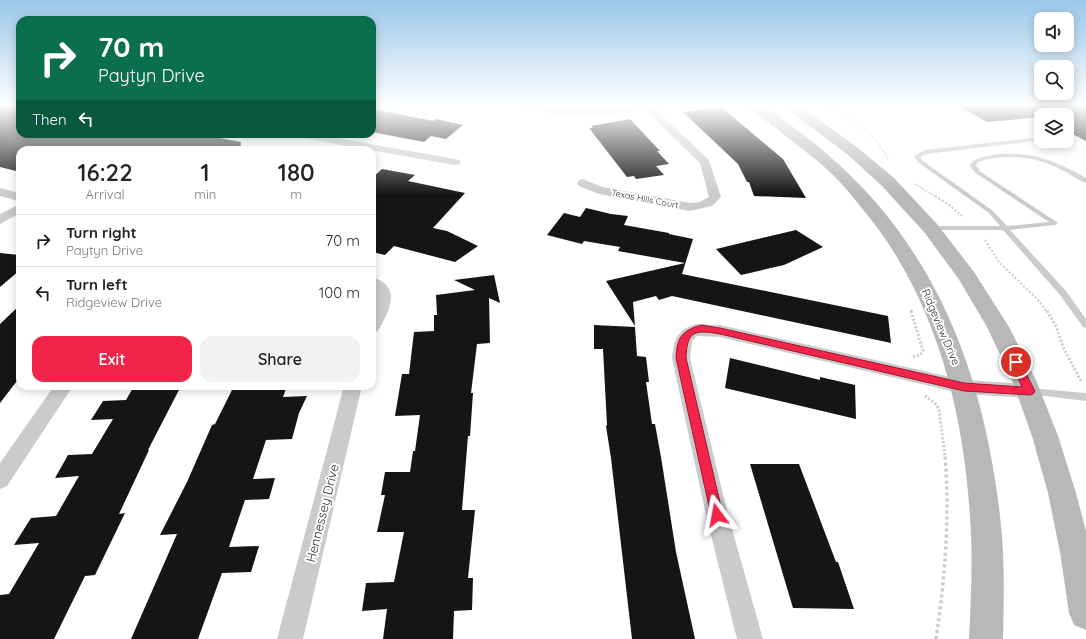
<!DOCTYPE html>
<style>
body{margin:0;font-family:Quicksand,sans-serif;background:#f2f2f2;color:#222;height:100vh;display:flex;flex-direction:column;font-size:15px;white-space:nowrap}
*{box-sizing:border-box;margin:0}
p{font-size:13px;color:#767676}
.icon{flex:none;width:22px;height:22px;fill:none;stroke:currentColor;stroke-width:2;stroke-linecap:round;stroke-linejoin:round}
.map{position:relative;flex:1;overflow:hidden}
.sheet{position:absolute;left:16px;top:146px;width:360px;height:244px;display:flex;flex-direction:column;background:#fff;border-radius:12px;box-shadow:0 2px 10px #0003}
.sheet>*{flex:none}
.banner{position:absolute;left:16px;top:16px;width:360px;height:122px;border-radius:12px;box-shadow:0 2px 10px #0003;background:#0b6e4f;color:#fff;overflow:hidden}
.tools{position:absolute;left:1034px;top:12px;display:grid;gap:8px}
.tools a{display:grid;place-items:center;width:40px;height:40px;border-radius:8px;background:#fff;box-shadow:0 2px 10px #0003;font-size:20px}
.pin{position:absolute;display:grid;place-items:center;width:34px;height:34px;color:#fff;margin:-17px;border:2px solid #fff;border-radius:50%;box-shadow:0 1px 4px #0007}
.me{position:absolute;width:44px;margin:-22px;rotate:347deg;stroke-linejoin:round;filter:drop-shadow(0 0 3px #0008)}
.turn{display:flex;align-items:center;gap:14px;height:84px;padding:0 16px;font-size:18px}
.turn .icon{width:52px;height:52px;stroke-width:2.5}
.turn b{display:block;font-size:28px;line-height:34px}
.then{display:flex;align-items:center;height:38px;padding:0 16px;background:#0003;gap:8px;font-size:15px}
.eta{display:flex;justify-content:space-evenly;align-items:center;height:68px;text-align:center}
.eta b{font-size:24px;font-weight:600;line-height:28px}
.cta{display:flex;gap:8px;margin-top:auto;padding:8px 16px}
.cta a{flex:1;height:46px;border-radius:12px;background:#f2244a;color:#fff;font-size:16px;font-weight:600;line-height:46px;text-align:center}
.cta a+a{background:#f2f2f2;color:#222}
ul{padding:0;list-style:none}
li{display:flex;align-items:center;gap:12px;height:52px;padding:0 16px;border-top:1px solid #e0e0e0}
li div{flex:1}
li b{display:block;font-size:15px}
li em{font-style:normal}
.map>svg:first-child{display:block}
.building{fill:#151515}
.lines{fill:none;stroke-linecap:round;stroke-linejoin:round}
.path-far3{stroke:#cbcbcb;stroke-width:1.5;stroke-dasharray:1.5 1.5;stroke-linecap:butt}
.path-far2{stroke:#cbcbcb;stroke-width:2;stroke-dasharray:2 2;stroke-linecap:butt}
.path-far1{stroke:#cbcbcb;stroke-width:3;stroke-dasharray:2 2;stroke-linecap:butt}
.path{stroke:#cbcbcb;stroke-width:3.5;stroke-dasharray:3 3;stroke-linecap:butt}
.lane{fill:#cbcbcb;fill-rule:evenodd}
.street{fill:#cbcbcb;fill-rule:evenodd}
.secondary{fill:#b8b8b8;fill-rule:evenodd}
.route{fill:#f2244a;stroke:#9d1730}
.labels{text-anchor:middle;stroke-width:4;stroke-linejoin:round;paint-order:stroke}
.far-street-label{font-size:9px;fill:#2e2e2e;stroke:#fff}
.street-label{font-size:11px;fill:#2e2e2e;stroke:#fff}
.near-street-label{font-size:13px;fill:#2e2e2e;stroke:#fff}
</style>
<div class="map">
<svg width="1086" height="639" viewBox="0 0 1086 639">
<rect width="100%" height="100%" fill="#fff"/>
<g class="building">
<path d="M0 105H20V134H197L241 142 240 150H20V172L0 167Z"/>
<path d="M957 105H1086V141L1067 131V115H1041V117L987 122Z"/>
<path d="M721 107 783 159 806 198 754 196 749 182H747L738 164 683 112Z"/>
<path d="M372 109 434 121 436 119 463 125 446 139 431 136 424 142 372 132Z"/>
<path d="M630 119 660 151H657L669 164 656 166 664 175 636 179 634 176 627 177 589 128H593L591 126Z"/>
<path d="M382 169 415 175 408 181 465 193 433 228 447 231 478 246 455 262 394 246 385 255 372 252V178Z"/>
<path d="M586 208 611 214 628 216 624 225 669 233V234L693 239 682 274 888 316 891 343 672 296 659 300 656 296 633 302 635 326 606 281 685 263 618 251 620 247 584 241 582 244 547 235 564 213 580 217Z"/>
<path d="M796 230 823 247 784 265 741 275 716 249Z"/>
<path d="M0 253 20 255V270L0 287Z"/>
<path d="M494 275 500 303 489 298 490 343 477 344 471 393H473L470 436H468L462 510H475L468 578H473L472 610 454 611 453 639H383L387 609 362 611 366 583 394 582 404 532H377L385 495H381L385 472H410L413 451H415L420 415 395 416 402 374H409L414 332 434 331V315H437L436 295 475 290 454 280Z"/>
<path d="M20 305V377L0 403V324Z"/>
<path d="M594 325 635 327 637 356 646 357 649 382H646L652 424H655L661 457 676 552 695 639H632L611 458 606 426 607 425 603 349H594Z"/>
<path d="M730 358 820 380V377L855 385 856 419 725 388Z"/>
<path d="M134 386H181L148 450H149L119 514 125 513 95 575 85 576 54 639H0V595L9 594 39 543 14 545 31 518 56 516 79 476 55 478 68 455 92 454 113 419 91 420 103 401 126 400Z"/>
<path d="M234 386H287L283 397 307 396 299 413 292 439 266 440 253 479 275 478 269 499 245 500 229 547 259 546 251 572 222 573 198 639H131L177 534 160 535 187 482 212 425 215 424Z"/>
<path d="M750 464H799L836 562H838L854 609 793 608Z"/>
</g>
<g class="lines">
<g class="path-far3">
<path d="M821 105C854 118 870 128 888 159"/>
<path d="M915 184 936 197"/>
</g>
<g class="path-far2">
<path d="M935 196 948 204 962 216"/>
<path d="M985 240 999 262 1039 301 1047 312"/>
<path d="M911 310 912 312"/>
</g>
<g class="path-far1">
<path d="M911 311 923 351 920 355 912 357"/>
<path d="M1047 311 1056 326 1063 347 1081 381"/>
<path d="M925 396 934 402 939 409 945 457"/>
</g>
<path class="path" d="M936 639C945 578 950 517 945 456"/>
<g class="lane">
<path d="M1032 138 1034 139V141L926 154 920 157 923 161 993 211 1007 226 1049 222 977 174 971 168 970 164C976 158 984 157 992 155 1030 150 1054 160 1086 178V183C1077 180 1070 174 1062 170 1041 159 1020 155 996 158 990 159 981 159 976 164L977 167 981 172 1058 223 1055 225 1010 230 1066 291 1086 319V328L1083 327 1060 295 1003 230H931L928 228 931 226H1000L989 213 919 163 914 156 915 155 925 150Z"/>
<path d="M1030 388 1086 393V401L1030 394 1027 393 1025 391 1027 389Z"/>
</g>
<g class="street">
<path d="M518 105 590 110 637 105H661L660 108 655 109 709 160 721 197 712 206 690 211 599 194 579 186 577 183 579 180 583 179 602 187 690 203 700 202 709 197 700 163 645 110C602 116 562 118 520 107Z"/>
<path d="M291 134H314L455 159 459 160 461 162 459 164 455 165 296 137Z"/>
<path d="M0 188 20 193V201L0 196Z"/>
<path d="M20 204V213L0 224V214Z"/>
<path d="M372 277C403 286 389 312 378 331L372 333C372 326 371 319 372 313 373 304 381 296 372 289Z"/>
<path d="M696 324 720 325 964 380 1030 384 1036 386 1039 391 1036 396 1030 398 964 394 720 337 697 336 692 341 690 358 728 515 763 639H737L706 515 672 358C674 339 677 330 696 324Z"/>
<path d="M54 386H73L7 486 0 489V463Z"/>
<path d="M344 386H362L303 639H277Z"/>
</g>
<g class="secondary">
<path d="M748 105C753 105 760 104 764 105 769 107 773 112 777 115 794 128 811 140 827 154 937 248 984 375 1000 516 1005 557 1004 598 1003 639H969C971 598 973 557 970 517 964 418 940 319 884 237 873 221 860 206 848 191 828 167 801 148 777 129 768 122 755 115 748 105Z"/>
<path d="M782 105H799L858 148 894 178 937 224 974 272 1009 327 1036 380 1058 436 1076 493 1086 531V630L1074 625 1069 613 1060 552 1048 493 1032 436 1012 380 987 327 958 278 924 232 882 186 847 154Z"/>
</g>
</g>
<linearGradient id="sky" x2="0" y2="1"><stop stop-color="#9ac7ea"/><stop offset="0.54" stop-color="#fff"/><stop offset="1" stop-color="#fff" stop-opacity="0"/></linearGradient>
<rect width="1086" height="195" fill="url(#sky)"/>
<path class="route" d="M701 325 720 328 964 383 1022 387 1011 362 1012 360H1019L1035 391 1033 394 1030 395 964 391 720 334C695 330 687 330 686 358L723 515 722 519 717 521 713 519 711 515 676 358C677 338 681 331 701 325Z"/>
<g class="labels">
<g class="far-street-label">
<text transform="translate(645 199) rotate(11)" y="3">Texas Hills Court</text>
</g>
<g class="street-label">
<text transform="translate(941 327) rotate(67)" y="4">Ridgeview Drive</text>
</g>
<g class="near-street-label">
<text transform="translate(322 513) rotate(-76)" y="5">Hennessey Drive</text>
</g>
</g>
</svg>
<div class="tools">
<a><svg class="icon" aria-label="sound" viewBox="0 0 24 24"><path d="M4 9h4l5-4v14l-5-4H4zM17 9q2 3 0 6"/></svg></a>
<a><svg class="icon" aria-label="search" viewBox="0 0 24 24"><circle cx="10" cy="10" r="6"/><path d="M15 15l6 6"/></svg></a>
<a><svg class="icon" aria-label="layers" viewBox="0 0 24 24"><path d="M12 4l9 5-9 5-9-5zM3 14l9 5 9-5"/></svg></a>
</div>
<div class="pin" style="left:1016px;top:362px;background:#d93025"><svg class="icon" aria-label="arrive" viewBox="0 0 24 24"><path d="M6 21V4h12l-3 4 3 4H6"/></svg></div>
<svg class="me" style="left:717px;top:515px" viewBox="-20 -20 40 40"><path d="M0-17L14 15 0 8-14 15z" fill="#f2244a" stroke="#fff" stroke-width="4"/></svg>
<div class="banner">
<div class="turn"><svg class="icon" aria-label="right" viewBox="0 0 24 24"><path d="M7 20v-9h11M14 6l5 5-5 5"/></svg><div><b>70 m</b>Paytyn Drive</div></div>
<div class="then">Then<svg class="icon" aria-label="left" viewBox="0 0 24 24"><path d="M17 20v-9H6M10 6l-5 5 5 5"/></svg></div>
</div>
<section class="sheet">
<div class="eta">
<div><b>16:22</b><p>Arrival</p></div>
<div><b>1</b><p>min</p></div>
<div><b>180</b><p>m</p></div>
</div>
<ul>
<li><svg class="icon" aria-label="right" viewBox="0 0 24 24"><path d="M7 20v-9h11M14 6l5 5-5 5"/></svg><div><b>Turn right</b><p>Paytyn Drive</p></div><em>70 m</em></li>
<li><svg class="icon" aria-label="left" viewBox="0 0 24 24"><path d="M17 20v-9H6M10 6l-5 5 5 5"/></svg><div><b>Turn left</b><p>Ridgeview Drive</p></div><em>100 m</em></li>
</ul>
<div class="cta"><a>Exit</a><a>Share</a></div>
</section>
</div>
